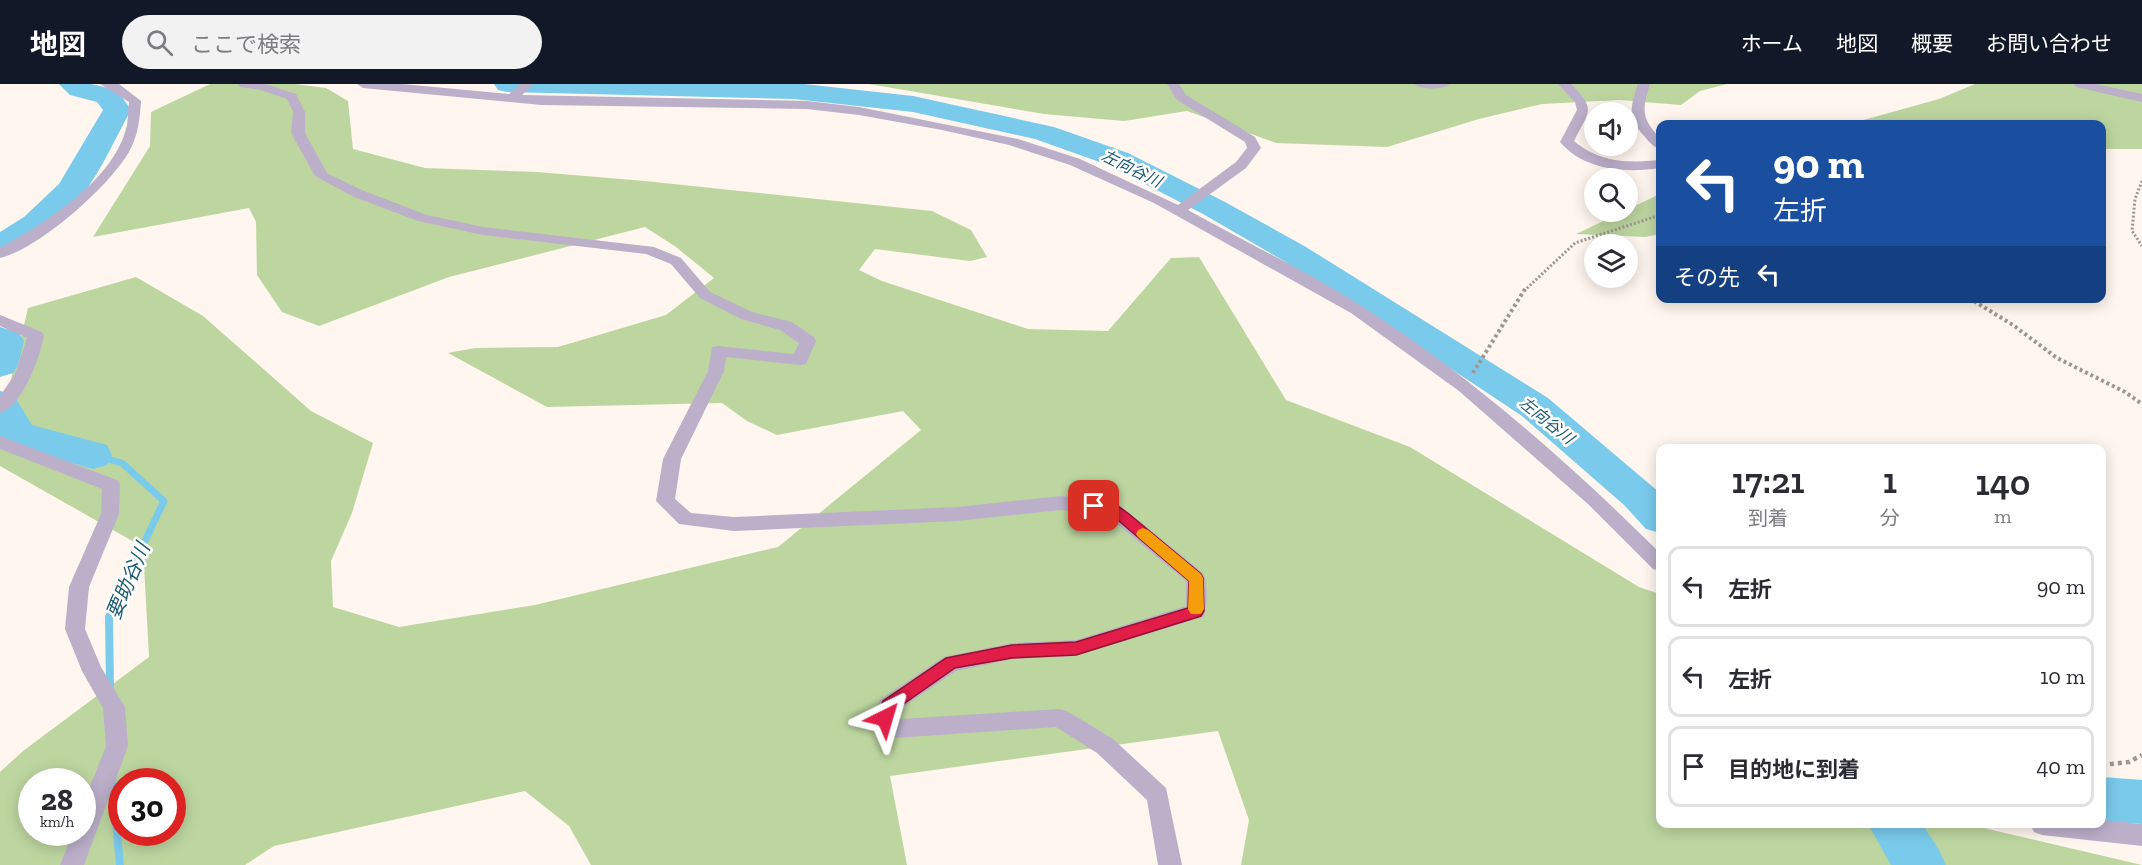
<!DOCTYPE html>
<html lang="ja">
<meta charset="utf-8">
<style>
body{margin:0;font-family:"Zilla Slab","Noto Sans JP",serif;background:#f2f2f3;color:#2b2b33;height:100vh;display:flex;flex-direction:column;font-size:22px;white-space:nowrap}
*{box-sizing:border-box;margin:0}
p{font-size:20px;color:#7c7c81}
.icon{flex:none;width:33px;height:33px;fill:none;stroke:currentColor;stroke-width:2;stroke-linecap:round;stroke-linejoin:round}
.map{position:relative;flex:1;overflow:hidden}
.panel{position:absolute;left:1656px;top:360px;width:450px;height:384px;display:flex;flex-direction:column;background:#fff;border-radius:12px;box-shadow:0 3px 15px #0003}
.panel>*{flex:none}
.top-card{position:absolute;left:1656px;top:36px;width:450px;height:183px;border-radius:12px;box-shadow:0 3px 15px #0003;background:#1a4fa0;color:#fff;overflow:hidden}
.controls{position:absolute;left:1584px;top:18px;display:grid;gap:12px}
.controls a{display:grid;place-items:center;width:54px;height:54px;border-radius:50%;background:#fff;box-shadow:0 3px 15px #0003;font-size:30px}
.speed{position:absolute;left:18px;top:684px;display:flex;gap:12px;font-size:30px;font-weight:700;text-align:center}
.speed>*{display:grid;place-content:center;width:78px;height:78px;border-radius:50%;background:#fff;box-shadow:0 3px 15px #0003;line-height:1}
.speed small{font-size:15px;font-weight:400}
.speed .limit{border:9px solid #d22;background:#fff;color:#111}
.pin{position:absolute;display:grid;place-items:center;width:51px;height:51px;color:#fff;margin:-26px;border-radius:12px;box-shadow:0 3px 9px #0006}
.me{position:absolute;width:66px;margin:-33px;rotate:40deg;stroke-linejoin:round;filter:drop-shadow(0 0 4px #0008)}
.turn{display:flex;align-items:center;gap:21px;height:126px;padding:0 18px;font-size:27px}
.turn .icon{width:78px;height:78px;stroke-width:2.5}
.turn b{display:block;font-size:42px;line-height:51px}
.then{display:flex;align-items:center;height:57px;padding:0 18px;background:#0003;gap:12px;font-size:22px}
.eta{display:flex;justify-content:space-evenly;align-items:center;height:102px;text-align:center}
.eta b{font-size:36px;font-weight:600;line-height:42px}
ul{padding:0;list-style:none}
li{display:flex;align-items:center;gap:18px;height:81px;margin:0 12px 9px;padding:0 6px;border:3px solid #e1e1e2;border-radius:12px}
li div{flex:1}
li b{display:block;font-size:22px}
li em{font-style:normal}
header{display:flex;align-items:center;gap:36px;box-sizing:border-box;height:84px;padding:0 30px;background:#111827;color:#fff}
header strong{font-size:28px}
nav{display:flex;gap:33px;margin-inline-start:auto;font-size:21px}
.search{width:420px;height:54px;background:#f2f2f3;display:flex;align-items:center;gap:15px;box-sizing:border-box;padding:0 21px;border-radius:33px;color:#7c7c81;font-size:22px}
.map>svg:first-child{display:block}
.green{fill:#bdd6a0;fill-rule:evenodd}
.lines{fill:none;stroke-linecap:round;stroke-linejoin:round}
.stream-far1{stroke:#7acaeb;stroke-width:7}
.stream{stroke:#7acaeb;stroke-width:8}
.river{fill:#7acaeb;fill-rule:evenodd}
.path-far2{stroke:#9e9791;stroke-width:3;stroke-dasharray:2 2;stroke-linecap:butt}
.path-far1{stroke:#9e9791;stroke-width:4;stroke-dasharray:3 3;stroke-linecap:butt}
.path{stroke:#9e9791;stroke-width:4.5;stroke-dasharray:4 4;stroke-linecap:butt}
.street{fill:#bcafca;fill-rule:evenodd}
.route{fill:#e11d48;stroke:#92132f;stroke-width:1.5}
.slow{fill:#f59e0b}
.labels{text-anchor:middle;stroke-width:5;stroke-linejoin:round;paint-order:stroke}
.far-water-label{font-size:16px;font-style:italic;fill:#1b5a71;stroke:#fff}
.water-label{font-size:20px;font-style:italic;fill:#1b5a71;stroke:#fff}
</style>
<header>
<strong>地図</strong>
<div class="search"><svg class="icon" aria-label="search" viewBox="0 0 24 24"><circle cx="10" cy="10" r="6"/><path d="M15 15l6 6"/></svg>ここで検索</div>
<nav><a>ホーム</a><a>地図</a><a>概要</a><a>お問い合わせ</a></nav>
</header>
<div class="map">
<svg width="2142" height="781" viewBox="0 0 2142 781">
<rect width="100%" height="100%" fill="#fff6ef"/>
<g class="green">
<path d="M210 0H295L326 4 348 17 353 65 425 84 537 88 645 97 932 127 971 146 987 173 970 177 875 165 859 186 882 197 1028 245 1108 247 1171 174 1199 173 1286 316 1410 363 1639 503 1660 510V740H1967L2142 781H1241L1249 736 1218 647 890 692 907 781H591L569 742 525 707 274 762 245 781H0V688L23 667 149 573 143 463 0 382V342L28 224 136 193 203 232 311 327 373 359 352 429 331 477 333 523 399 543 535 521 778 463 921 346 903 327 777 351 747 337 722 319 547 323 448 269 475 264 558 263 666 231 714 194 676 163 645 143 449 193 319 242 282 228 257 191 256 138 249 124 93 153 150 62 151 28ZM32 698H82V748H32ZM122 698H172V748H122Z"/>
<path d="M869 0H1727L1700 7 1681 21 1619 16 1542 20 1479 35 1387 63 1276 59 1187 27 1124 37 1044 30Z"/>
<path d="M1975 0H2142V65H2102V40H1849L1939 15Z"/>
<path d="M1660 110V150L1645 153 1576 150Z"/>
</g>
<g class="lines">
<path class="stream-far1" d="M93 371 122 379 164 417 142 463"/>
<g class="stream">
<path d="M110 605 109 533 143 461"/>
<path d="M112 694 120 781"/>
</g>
<g class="river">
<path d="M59 0H91L117 6 131 26C117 51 99 91 82 111 61 136 31 164 0 172V148L24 133 59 100 103 26 97 18 70 11Z"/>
<path d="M494 0H804L913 12 1054 43 1128 69 1225 118 1306 163 1548 314 1660 409V449L1646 445 1624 421 1522 332 1385 241 1284 177 1203 130 1108 81 1035 55 913 28 794 15 507 8 498 6Z"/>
<path d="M0 243 19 249 24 257 18 281 13 289 0 293Z"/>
<path d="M0 307 13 310 32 341 107 361 112 371 107 381 93 385 6 360 0 351Z"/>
<path d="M2102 693 2142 696V740L2102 737Z"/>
<path d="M1868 740H1922L1938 764 1946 781H1891Z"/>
</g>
<g class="path-far2">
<path d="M2142 97 2135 115 2132 147 2142 162"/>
<path d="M1524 207 1575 159 1660 131"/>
</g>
<g class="path-far1">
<path d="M1969 214 2013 241 2057 274 2125 308 2142 320"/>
<path d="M1473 289 1525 205"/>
</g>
<path class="path" d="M2102 681 2129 678 2142 671"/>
<g class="street">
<path d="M100 0H119L141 17C140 34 138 51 130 66 111 101 39 165 0 174V164C45 139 115 96 127 41 128 34 128 26 129 18Z"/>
<path d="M238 0H266L296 10 305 28V49L327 89 364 107 427 131 483 143 654 163 681 174 710 208 752 228 792 238 814 253 816 257 806 280 800 281 726 273 724 287 681 375 675 415 691 429 734 433 957 423 1061 412 1110 417 1117 419 1203 489C1208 499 1208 522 1203 533L1076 572 1012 575 956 587 897 627 896 632 900 635 1059 625 1067 627 1113 655 1166 704 1182 781H1158L1147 716 1097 669 1056 643 895 654 887 652 874 634 880 616 944 573 1012 559 1076 556 1186 522V497L1105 430 1061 426 957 437 734 447 679 440 656 417 663 375 708 287 712 263 718 262 794 270 799 259 780 246 741 235 700 214 671 180 646 170 483 151 418 137 354 113 315 92 291 49 293 28 287 15 261 6 240 3Z"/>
<path d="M357 0H402L509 10 520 0H533L522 11 807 17 859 23 1018 55 1080 75 1178 121 1236 78 1247 64 1245 58 1177 16 1167 0H1179L1186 11 1255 53 1261 64 1246 84 1188 126C1245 158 1309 188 1363 223 1471 292 1569 379 1660 469V487L1653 485 1588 420 1459 307 1351 229 1154 119 1070 81 1009 61 942 46 859 31 807 25 541 21 363 4Z"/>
<path d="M1414 0H1450C1442 6 1422 6 1414 0Z"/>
<path d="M1558 0H1571C1597 26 1589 27 1574 57 1600 79 1628 79 1660 76V84C1627 89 1584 87 1560 58L1577 26 1575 18Z"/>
<path d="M1638 0H1650C1642 26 1641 34 1660 54V65C1654 63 1650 59 1645 53 1627 34 1630 24 1638 0Z"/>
<path d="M2074 0H2096L2142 10V18L2076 3Z"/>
<path d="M0 231 42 248 44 252C40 273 23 322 0 329V312L15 290 27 254 0 242Z"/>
<path d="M0 352 117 396 120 401 119 430 89 503 85 545 101 583 125 623 128 662 84 781H60L73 748H82V723L106 662 103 624 82 587 65 545 69 503 101 430 102 405 0 365Z"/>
<path d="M2102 736 2142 740V762L2042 751 2034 748 2030 740H2102Z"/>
</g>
</g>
<path class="route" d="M1094 417 1115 420 1129 430 1201 490 1203 494 1204 527 1201 532 1076 571 1012 574 955 584 895 626 890 639 885 641 879 639 877 634 883 617 946 574 1012 561 1076 558 1188 524 1189 497 1119 437 1107 428 1089 426 1087 422 1089 418Z"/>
<path class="slow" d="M1143 444 1148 446 1201 490 1203 494 1204 525 1201 530H1191L1188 525 1189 497 1138 453 1136 450 1138 446Z"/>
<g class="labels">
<g class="far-water-label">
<text transform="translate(1132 84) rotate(26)" y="6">左向谷川</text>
<text transform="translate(1547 336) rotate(39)" y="6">左向谷川</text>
</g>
<g class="water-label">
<text transform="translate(128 497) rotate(-67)" y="7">要助谷川</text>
</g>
</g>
</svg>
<div class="controls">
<a><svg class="icon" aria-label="sound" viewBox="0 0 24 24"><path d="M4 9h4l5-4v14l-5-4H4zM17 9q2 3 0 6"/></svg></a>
<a><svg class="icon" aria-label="search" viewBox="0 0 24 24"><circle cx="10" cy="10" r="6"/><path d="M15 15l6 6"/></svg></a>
<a><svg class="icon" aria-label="layers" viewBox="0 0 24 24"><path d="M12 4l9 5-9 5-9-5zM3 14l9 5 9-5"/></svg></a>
</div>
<div class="speed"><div>28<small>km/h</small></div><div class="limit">30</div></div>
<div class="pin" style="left:1094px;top:422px;background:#d93025"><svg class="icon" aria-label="arrive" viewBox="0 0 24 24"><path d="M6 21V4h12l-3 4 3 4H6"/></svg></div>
<svg class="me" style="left:885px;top:634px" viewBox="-20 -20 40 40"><path d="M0-17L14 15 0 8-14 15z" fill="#e11d48" stroke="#fff" stroke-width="4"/></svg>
<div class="top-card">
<div class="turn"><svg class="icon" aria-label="left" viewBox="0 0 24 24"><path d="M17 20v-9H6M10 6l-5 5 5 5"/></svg><div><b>90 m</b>左折</div></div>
<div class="then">その先<svg class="icon" aria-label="left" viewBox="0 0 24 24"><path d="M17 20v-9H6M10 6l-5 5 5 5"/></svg></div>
</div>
<section class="panel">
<div class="eta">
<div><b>17:21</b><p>到着</p></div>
<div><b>1</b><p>分</p></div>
<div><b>140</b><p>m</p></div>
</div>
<ul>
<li><svg class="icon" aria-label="left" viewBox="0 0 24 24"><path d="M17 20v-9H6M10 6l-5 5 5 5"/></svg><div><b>左折</b></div><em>90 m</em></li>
<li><svg class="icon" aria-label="left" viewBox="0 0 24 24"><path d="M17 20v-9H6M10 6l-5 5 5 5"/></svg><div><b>左折</b></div><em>10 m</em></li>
<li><svg class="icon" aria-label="arrive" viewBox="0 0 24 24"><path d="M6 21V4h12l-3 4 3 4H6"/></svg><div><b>目的地に到着</b></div><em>40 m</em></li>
</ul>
</section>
</div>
